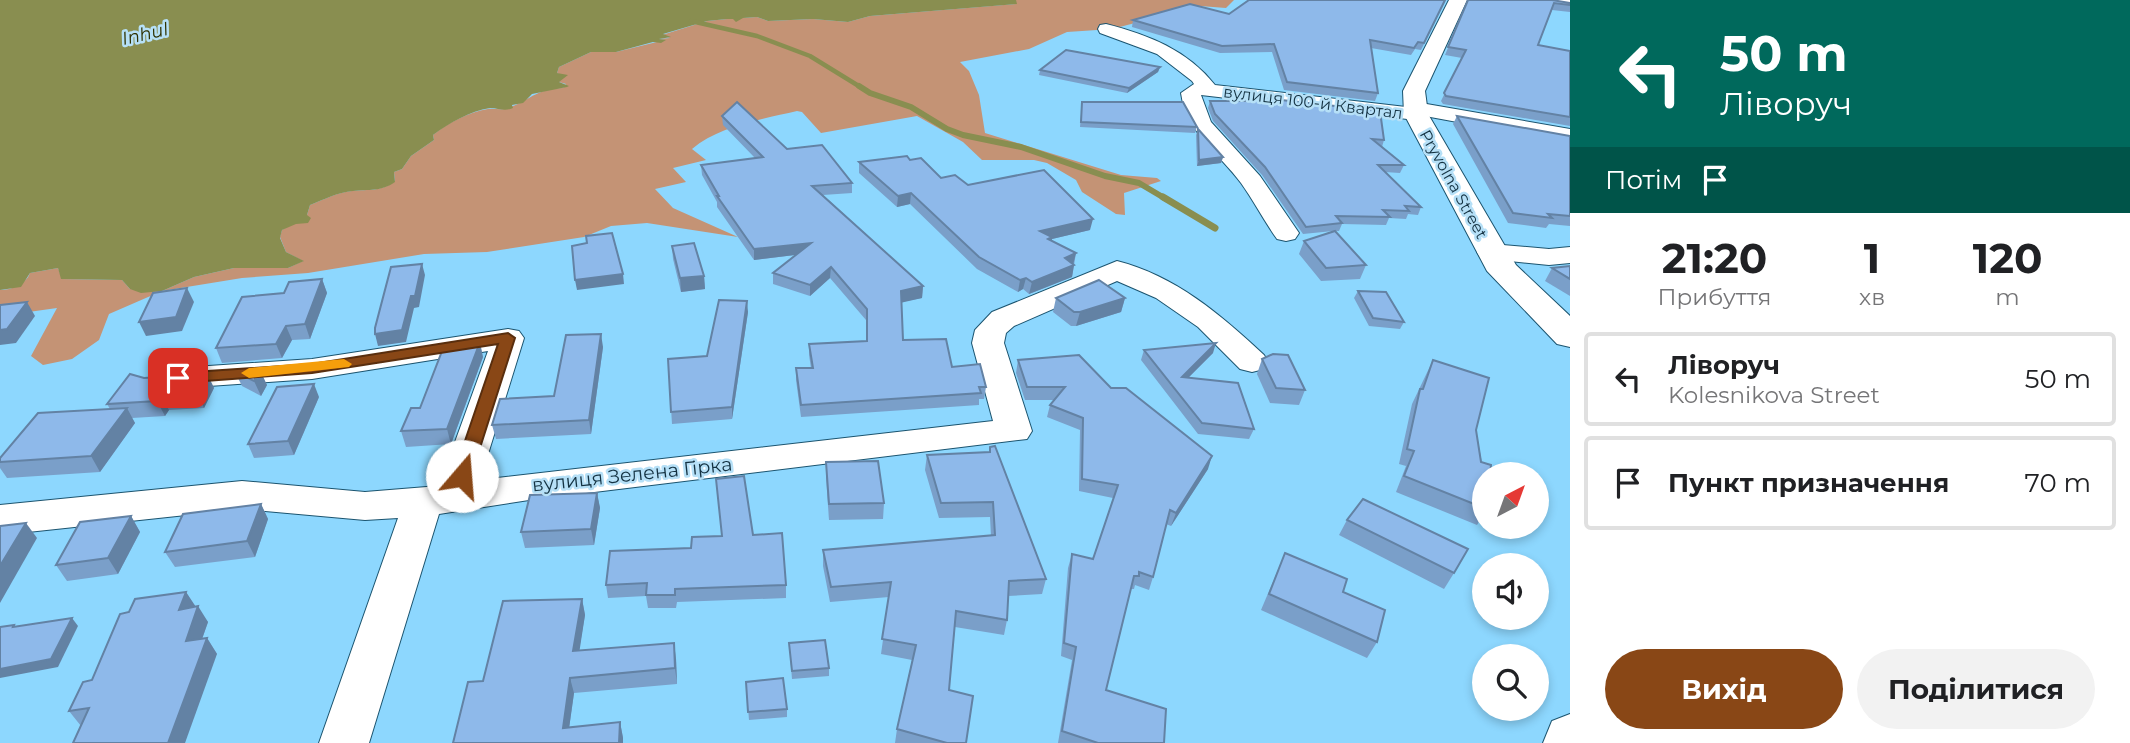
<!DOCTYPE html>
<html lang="uk">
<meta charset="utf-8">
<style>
body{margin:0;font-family:Montserrat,sans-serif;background:#f2f2f2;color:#202124;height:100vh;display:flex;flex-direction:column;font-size:26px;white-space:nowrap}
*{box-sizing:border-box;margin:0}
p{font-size:23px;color:#757577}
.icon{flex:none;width:38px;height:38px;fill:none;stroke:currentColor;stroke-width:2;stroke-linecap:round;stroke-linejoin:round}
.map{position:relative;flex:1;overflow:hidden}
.drawer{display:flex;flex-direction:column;background:#fff;width:560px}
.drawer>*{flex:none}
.banner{background:#00695c;color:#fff;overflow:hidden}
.needle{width:46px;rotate:41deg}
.buttons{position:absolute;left:1472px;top:462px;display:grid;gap:14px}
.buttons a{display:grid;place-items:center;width:77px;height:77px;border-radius:50%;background:#fff;box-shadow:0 4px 10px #0003;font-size:35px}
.pin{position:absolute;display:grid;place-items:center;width:60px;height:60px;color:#fff;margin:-30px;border-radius:14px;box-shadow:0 4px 10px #0006}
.me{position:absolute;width:77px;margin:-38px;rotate:18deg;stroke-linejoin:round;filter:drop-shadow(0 0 5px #0008)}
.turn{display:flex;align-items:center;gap:24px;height:147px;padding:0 35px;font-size:32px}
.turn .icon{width:91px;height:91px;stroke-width:2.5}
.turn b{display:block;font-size:49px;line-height:60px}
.then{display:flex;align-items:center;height:66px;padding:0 35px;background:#0003;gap:14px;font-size:26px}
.eta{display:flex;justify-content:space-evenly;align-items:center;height:119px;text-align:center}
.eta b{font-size:42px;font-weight:700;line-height:49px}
.button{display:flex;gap:14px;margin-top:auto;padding:14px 35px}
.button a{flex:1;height:80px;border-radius:42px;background:#894716;color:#fff;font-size:28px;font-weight:700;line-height:80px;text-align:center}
.button a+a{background:#f2f2f2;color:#202124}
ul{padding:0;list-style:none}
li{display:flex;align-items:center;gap:21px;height:94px;margin:0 14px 10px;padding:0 21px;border:4px solid #e0e0e0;border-radius:7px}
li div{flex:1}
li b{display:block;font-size:26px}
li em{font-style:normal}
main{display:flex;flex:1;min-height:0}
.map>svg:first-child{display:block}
.green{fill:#c49375}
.water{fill:#898e50}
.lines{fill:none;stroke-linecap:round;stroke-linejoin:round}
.stream-far2{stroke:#898e50;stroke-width:4.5}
.stream-far1{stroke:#898e50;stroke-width:6}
.stream{stroke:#898e50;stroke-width:7}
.street-casing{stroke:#1b546f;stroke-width:2}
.secondary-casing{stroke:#1b546f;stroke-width:2}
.street{fill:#fff;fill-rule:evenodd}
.secondary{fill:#fff;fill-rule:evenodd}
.wall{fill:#7a9fc9}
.shaded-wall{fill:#6382a4}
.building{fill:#8eb9ea;stroke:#6382a4;stroke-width:2}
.route{fill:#894716;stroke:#592e0e;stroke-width:2}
.slow{fill:#f59e0b}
.labels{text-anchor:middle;stroke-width:5;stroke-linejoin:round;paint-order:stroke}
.far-street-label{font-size:16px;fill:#143242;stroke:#b6e0f7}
.far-water-label{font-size:18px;font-style:italic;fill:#2e3100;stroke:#b6e0f7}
.street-label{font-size:19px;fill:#143242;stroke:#b6e0f7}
</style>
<main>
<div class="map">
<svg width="1570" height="743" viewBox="0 0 1570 743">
<rect width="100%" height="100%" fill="#8dd7fe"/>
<path class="green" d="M1016 0H1234L1226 8 1200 6 1112 29 1067 32 1029 49 960 62 969 71 979 95 985 133 1121 175 1157 178 1161 181 1124 193 1125 215 1116 214 1082 192 1076 180 1047 163 1034 160H982L963 142 917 116 821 133 802 112 797 111C763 119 719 126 692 149L706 160 673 168 686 182 655 189 673 208 738 237 647 223 611 226 584 237 487 252 424 254 308 273 242 278 162 291 109 314 99 340 72 359 43 365 31 356 57 308 0 316V290C12 290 26 284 30 273L58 268 62 279 122 280 130 289 162 291 194 277 234 268H288L303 261 286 252 280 237 282 230 307 215 310 205C323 200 338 192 352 191 369 189 381 192 395 181L394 172 402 169 411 156 434 140 433 135C448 123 468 112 488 109 493 108 499 110 504 109 528 103 533 89 563 88L566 84 559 82 561 75 557 73 559 67 591 52H616L665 40 657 39 670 38 662 35 707 21 727 19 757 17 768 21 813 19 848 22 870 16 1016 4Z"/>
<path class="water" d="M0 0H1016L1017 4 870 16 848 22 813 19 768 21 757 17 743 18 736 22 733 19H727L707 21 663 34 671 37 659 39 666 40 661 43 653 42 616 52H591L559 67 557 73 568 75 559 82 569 86 567 87 532 94 523 103 512 105 513 108C504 112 499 108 490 108 470 111 449 123 433 135L434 140 411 156 402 169 394 172 395 182C381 192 369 189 353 191 338 192 323 200 310 205L307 215 311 218 308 223 296 224 282 230 280 238 286 252 304 261 288 268H234L194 277 162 291 141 293 130 289 122 280 61 279 58 268 30 273 21 287 0 290Z"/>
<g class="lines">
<path class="stream-far2" d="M691 21 757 36 810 56 862 88"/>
<path class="stream-far1" d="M859 86 870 93 911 107 947 129 963 135 1021 147 1105 176 1139 183 1166 199"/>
<path class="stream" d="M1163 197 1215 228"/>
<g class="street-casing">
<g id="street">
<path d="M1540 0H1570V8L1543 3Z"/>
<path d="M1106 24C1149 35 1187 50 1215 85L1406 107 1415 102 1570 129V143L1425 116 1416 120 1201 95 1211 122 1260 176 1299 233 1295 239 1286 241 1277 239C1264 221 1254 201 1241 183 1219 153 1186 132 1181 93L1194 84 1192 81 1157 54 1100 33 1098 29 1100 25Z"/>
<path d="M1491 244 1549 249 1570 247V263L1549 265 1481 258 1477 252 1481 246Z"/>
<path d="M1117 261C1176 276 1221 315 1264 355L1268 362 1264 369 1252 372 1240 369 1198 327 1156 298 1117 281 1014 326 1006 333 1004 343 1032 431 1027 439 529 500 439 514 369 743H319L398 518 365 520 242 509 0 535V505L242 481 365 492 439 486 488 351 312 379 165 389 153 386 148 379 153 372 165 369 312 359 508 329 519 331 524 338 480 480 993 421 972 343 975 330 992 312Z"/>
<path d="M1570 714V743H1543L1552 721Z"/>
</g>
</g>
<g class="secondary-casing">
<path id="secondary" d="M1449 0H1467L1425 91 1428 114 1516 265 1570 316V347L1557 344 1487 271 1404 114 1403 91Z"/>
</g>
<use href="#street" class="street"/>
<use href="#secondary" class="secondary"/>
</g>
<g class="wall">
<path d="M1249 0H1446L1421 50 1415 49 1411 55 1371 48 1378 93 1375 101 1284 90 1272 52 1220 53 1132 27 1133 20 1229 14Z"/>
<path d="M1468 0 1570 3V12L1552 10 1538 45 1570 51V126L1443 104 1441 101 1462 58 1445 55Z"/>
<path d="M1160 67 1158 72 1127 93 1039 75 1040 70Z"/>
<path d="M1244 96 1384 140 1382 147 1404 165 1400 173 1385 172 1421 207 1418 215 1408 214 1406 219 1389 218 1386 225 1342 224 1339 231H1335L1366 265 1360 279 1321 281 1299 254 1304 241 1333 231 1303 234 1262 175 1213 121 1208 108 1210 101H1242Z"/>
<path d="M1082 102 1197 127 1195 133 1080 127Z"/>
<path d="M722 116 852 183V193L823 195 923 286 922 298 901 302 903 340 986 387 984 399H979V405L801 417 796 380V368H811L809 355V344L866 341V320L830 278 810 296 773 284V273L795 255 754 260 717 207V202L702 175 701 165 755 158 723 125Z"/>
<path d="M1457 116 1570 136V226L1549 224 1546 228 1508 223 1453 124Z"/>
<path d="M1198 129 1223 157 1221 163 1197 166 1196 135Z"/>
<path d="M910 160 941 178 968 185 1090 230 1052 239V241L1076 253 1072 277 1029 294 1023 289 1018 292 977 269 910 204 897 207 859 173V162Z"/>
<path d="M672 246 704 276 705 289 681 292 673 259Z"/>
<path d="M1570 266V296L1545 281 1552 268Z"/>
<path d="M322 279 327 293 310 339 292 340 282 358 222 363 216 348 284 293Z"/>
<path d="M1358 291 1404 322 1400 329 1369 326 1354 298Z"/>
<path d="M1056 298H1125L1121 312 1076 326H1071L1053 312Z"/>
<path d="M748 312 732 419 672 424 668 359 707 356Z"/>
<path d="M603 347 591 434 496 439 492 425 554 396Z"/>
<path d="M1144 350 1213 353 1188 378 1254 429 1249 439 1198 434 1141 360Z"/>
<path d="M483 357 451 444 406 447 401 431 420 408Z"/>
<path d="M1262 359 1305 390 1299 405 1270 403 1257 374Z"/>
<path d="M1018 360 1111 388 1208 469 1171 526 1166 524 1153 577 1149 590 1135 585 1134 589H1131L1106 690 1164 743H1058L1072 660 1061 656 1068 568 1072 554 1093 559 1113 498 1079 491 1080 430 1047 417 1050 405 1054 400H1025L1016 373Z"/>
<path d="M1433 360 1476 430 1484 474V514L1477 525 1396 492 1406 466 1399 464 1412 404Z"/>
<path d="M235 372 267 385 261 396 242 386Z"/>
<path d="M207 374 214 388 204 408 169 410 165 416 132 418 135 423 100 472 7 478 0 468V462L110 409 107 404 144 378Z"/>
<path d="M319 397 294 455 254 458 248 444Z"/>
<path d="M990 447 1046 579 1042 594 1008 596 1007 620 1004 635 955 627 949 690 966 743H895L897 729 912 660 881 654 889 597 830 602 823 566V550L991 536 990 517 939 518 925 470 927 455 989 452Z"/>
<path d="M826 462 884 503 883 519 829 520 826 477Z"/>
<path d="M716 479 786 585V598L677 602 676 608H648L646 596 608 598 606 585 691 548 722 536Z"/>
<path d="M597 493 600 508 594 545 525 548 521 532Z"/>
<path d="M261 504 268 519 255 557 175 567 165 552Z"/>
<path d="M131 516 140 532 118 574 67 581 56 565Z"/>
<path d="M1347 520 1454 573 1444 589 1339 535Z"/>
<path d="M1285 553 1377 642 1367 658 1261 610Z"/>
<path d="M186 592 195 607 208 622 202 639 207 638 217 654 81 726 69 711 92 680Z"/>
<path d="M582 599 585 615 579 650 676 659 677 684 574 693 569 728 620 722 623 738 453 743 483 681Z"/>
<path d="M789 643 829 668V676L792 679Z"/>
<path d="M746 682 787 709V717L749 720Z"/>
</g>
<g class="shaded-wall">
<path d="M1160 67 1158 72 1127 93 1129 88Z"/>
<path d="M1223 157 1221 163 1197 166 1199 160Z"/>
<path d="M911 193 910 204 897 207 898 196Z"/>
<path d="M1093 219 1090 230 1052 239 1050 249 1040 231Z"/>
<path d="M811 243V253L754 260V249Z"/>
<path d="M1076 253 1073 265 1065 258Z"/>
<path d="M422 264 425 275 419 307 414 308 406 342 378 346 375 334 411 296Z"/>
<path d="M1074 265 1072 277 1029 294 1032 282Z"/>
<path d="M831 267 830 278 810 296V285Z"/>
<path d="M623 274 624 284 577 290 575 280Z"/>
<path d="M704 276 705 289 681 292 680 278Z"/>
<path d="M1026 278 1023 289 1018 292 1020 280Z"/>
<path d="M322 279 327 293 310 339 305 324Z"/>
<path d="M923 286 922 298 900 303 901 291Z"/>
<path d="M187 288 194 302 182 331 146 336 139 322Z"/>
<path d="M1125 298 1121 312 1076 326 1080 312Z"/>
<path d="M747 301 748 312 732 419V407Z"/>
<path d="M27 302 35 316 16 343 0 345V330Z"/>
<path d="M286 326 292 340 282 358 276 344Z"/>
<path d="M601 334 603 347 591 434 589 420Z"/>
<path d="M480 342 483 357 451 444 447 429Z"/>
<path d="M1216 343 1213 353 1178 388 1182 377Z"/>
<path d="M260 370 267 385 261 396 254 381Z"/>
<path d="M207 374 214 388 204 408 197 393Z"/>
<path d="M314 384 319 397 294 455 288 441Z"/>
<path d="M161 395 169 410 165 416 157 401Z"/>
<path d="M127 408 135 423 100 472 91 456Z"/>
<path d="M1212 456 1208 469 1171 526 1176 513Z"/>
<path d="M597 493 600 508 594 545 591 529Z"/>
<path d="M261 504 268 519 255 557 247 541Z"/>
<path d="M131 516 140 532 118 574 108 558Z"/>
<path d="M26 523 37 538 0 603V566Z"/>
<path d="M186 592 196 607 179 610Z"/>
<path d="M582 599 585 615 577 667 573 651Z"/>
<path d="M198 606 208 622 196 656 186 641Z"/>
<path d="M72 618 78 626 58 667 0 678V669Z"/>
<path d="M207 638 217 654 185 743H168Z"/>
<path d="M674 643 676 659 677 684 675 668Z"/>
<path d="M570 678 574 693 567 743 563 728Z"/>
<path d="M620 722 623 738V743H619Z"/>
</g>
<g class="building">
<path d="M1249 0H1445L1424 43 1418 42 1414 48 1370 40 1378 93 1287 82 1274 44 1222 46 1133 20 1190 4 1229 14Z"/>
<path d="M1468 0H1552L1570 3V5L1554 3 1538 45 1570 51V117L1446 96 1444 93 1466 50 1448 47Z"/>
<path d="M1066 50 1160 67 1129 88 1040 70Z"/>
<path d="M1244 96 1380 111 1384 140 1372 139 1404 165H1378L1421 207 1405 206 1409 211 1383 210 1390 217 1336 216 1342 223 1306 227 1265 167 1215 114 1210 101H1249Z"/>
<path d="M737 102 787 149 822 145 852 183 812 186 923 286 901 291 903 340 946 339 952 367 980 364 986 387H979L981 393 801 405 796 368H813L809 344 867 341V309L831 267 810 285 773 273 811 243 754 249 717 196H719L701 165 763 157 722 116Z"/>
<path d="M1082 102H1183L1197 127 1081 122Z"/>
<path d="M1457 116 1570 136V216L1548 214 1552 218 1513 213Z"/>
<path d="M1198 129 1223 157 1199 160Z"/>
<path d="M907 156 910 160 921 158 941 178 955 175 968 185 1044 170 1093 219 1040 231 1052 237 1048 239 1076 253 1065 258 1074 265 1032 282 1026 278 1020 280 979 257 911 193 898 196 859 162Z"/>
<path d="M1335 231 1366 265 1326 268 1304 241Z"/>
<path d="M612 233 623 274 575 280 572 246 587 243 586 236Z"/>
<path d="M694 243 704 276 680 278 672 246Z"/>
<path d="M422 264 415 296H411L402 330 375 334V328L391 267Z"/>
<path d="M1570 266V279L1552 268Z"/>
<path d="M322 279 305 324 286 326 276 344 216 348 242 297 284 293 289 282Z"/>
<path d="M1099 280 1125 298 1080 312H1074L1056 298Z"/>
<path d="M187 288 176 317 139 322 153 293Z"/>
<path d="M1358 291 1386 292 1404 322 1373 318Z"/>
<path d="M719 300 747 301 732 407 671 412 668 359 707 356Z"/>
<path d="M27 302 7 329 0 330V305Z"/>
<path d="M601 334 589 420 492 425 500 399 554 396 566 335Z"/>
<path d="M480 342 447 429 401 431 411 408H420L444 346Z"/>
<path d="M1216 343 1182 377 1238 383 1254 429 1202 423 1144 350Z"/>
<path d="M1273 354 1288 355 1305 390 1276 388 1262 359Z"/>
<path d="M1079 355 1111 388H1126L1212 456 1176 513 1170 510 1153 577 1139 572V576H1134L1106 690 1166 709 1164 743H1098L1062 731 1076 647 1064 643 1072 554 1093 559 1118 485 1082 479 1083 418 1050 405 1065 387H1027L1018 360Z"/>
<path d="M1433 360 1489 378 1476 430 1481 462 1491 465 1490 474H1484V508L1404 476 1414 451 1407 449 1420 389H1423Z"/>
<path d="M260 370 254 381 235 372Z"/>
<path d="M130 374 144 378 207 374 197 393 161 395 157 401 107 404Z"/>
<path d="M314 384 288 441 248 444 277 387Z"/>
<path d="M127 408 91 456 0 462V458L38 413Z"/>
<path d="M995 446 1046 579 1009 581 1007 620 956 611 949 690 973 696 966 743H947L897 729 916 645 882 639 891 582 831 587 823 550 995 535 993 502 941 503 927 455 990 452V447Z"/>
<path d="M878 461 884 503 829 504 826 462Z"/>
<path d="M744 476 753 535 782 533 786 585 675 589V595H646L647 583 606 585 610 551 691 548 692 537 722 536 716 479Z"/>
<path d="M597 493 591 529 521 532 530 495Z"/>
<path d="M1363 499 1468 549 1454 573 1347 520Z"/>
<path d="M261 504 247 541 165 552 183 514Z"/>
<path d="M131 516 108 558 56 565 80 522Z"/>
<path d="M26 523 0 566V526Z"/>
<path d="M1285 553 1347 579 1343 592 1385 610 1377 642 1269 594Z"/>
<path d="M186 592 179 610 198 606 186 641 207 638 168 743H73L89 708 69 711 83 682 92 680 120 614 129 612 135 599Z"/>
<path d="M582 599 573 651 674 643 675 668 570 678 563 728 620 722 619 743H453L468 682 483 681 503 601Z"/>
<path d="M72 618 51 659 0 669V627L14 625 13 627Z"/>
<path d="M825 640 829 668 792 671 789 643Z"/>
<path d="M783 678 787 709 748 712 746 682Z"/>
</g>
<path class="route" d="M508 333 515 338 471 476 468 480H456L453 476 498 344 312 373 178 383 170 378 178 373 312 364Z"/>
<path class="slow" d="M344 359 352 364 349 367 249 378 241 373 249 368Z"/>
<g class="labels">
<g class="far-street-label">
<text transform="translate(1313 102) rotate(7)" y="6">вулиця 100-й Квартал</text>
<text transform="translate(1454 184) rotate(61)" y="6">Pryvolna Street</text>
</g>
<g class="far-water-label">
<text transform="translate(145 34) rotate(-13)" y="6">Inhul</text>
</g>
<g class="street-label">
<text transform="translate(632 474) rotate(-6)" y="7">вулиця Зелена Гірка</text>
</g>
</g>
</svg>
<div class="buttons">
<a><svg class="needle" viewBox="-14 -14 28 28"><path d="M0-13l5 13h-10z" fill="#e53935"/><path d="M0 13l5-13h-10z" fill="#757577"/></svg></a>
<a><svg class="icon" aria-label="sound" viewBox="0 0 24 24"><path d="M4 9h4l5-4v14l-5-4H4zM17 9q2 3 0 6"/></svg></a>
<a><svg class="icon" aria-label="search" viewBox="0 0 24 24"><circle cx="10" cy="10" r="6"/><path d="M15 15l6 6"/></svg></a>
</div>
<div class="pin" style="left:178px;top:378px;background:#d93025"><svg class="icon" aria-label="arrive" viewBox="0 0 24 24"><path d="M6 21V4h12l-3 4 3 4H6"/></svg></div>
<svg class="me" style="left:462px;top:476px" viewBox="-20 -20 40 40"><circle r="19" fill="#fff"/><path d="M0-13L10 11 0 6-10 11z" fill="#894716"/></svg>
</div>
<section class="drawer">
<div class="banner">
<div class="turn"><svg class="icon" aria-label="left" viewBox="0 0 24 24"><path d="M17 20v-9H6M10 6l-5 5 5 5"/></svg><div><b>50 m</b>Ліворуч</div></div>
<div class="then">Потім<svg class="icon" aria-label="arrive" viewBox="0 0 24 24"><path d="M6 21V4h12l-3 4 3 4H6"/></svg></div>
</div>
<div class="eta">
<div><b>21:20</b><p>Прибуття</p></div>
<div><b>1</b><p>хв</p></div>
<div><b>120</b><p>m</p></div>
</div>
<ul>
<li><svg class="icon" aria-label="left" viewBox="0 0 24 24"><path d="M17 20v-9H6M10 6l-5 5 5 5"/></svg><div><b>Ліворуч</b><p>Kolesnikova Street</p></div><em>50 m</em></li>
<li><svg class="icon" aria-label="arrive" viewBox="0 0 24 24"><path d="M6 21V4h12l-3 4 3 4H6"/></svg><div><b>Пункт призначення</b></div><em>70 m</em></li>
</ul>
<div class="button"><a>Вихід</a><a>Поділитися</a></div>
</section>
</main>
